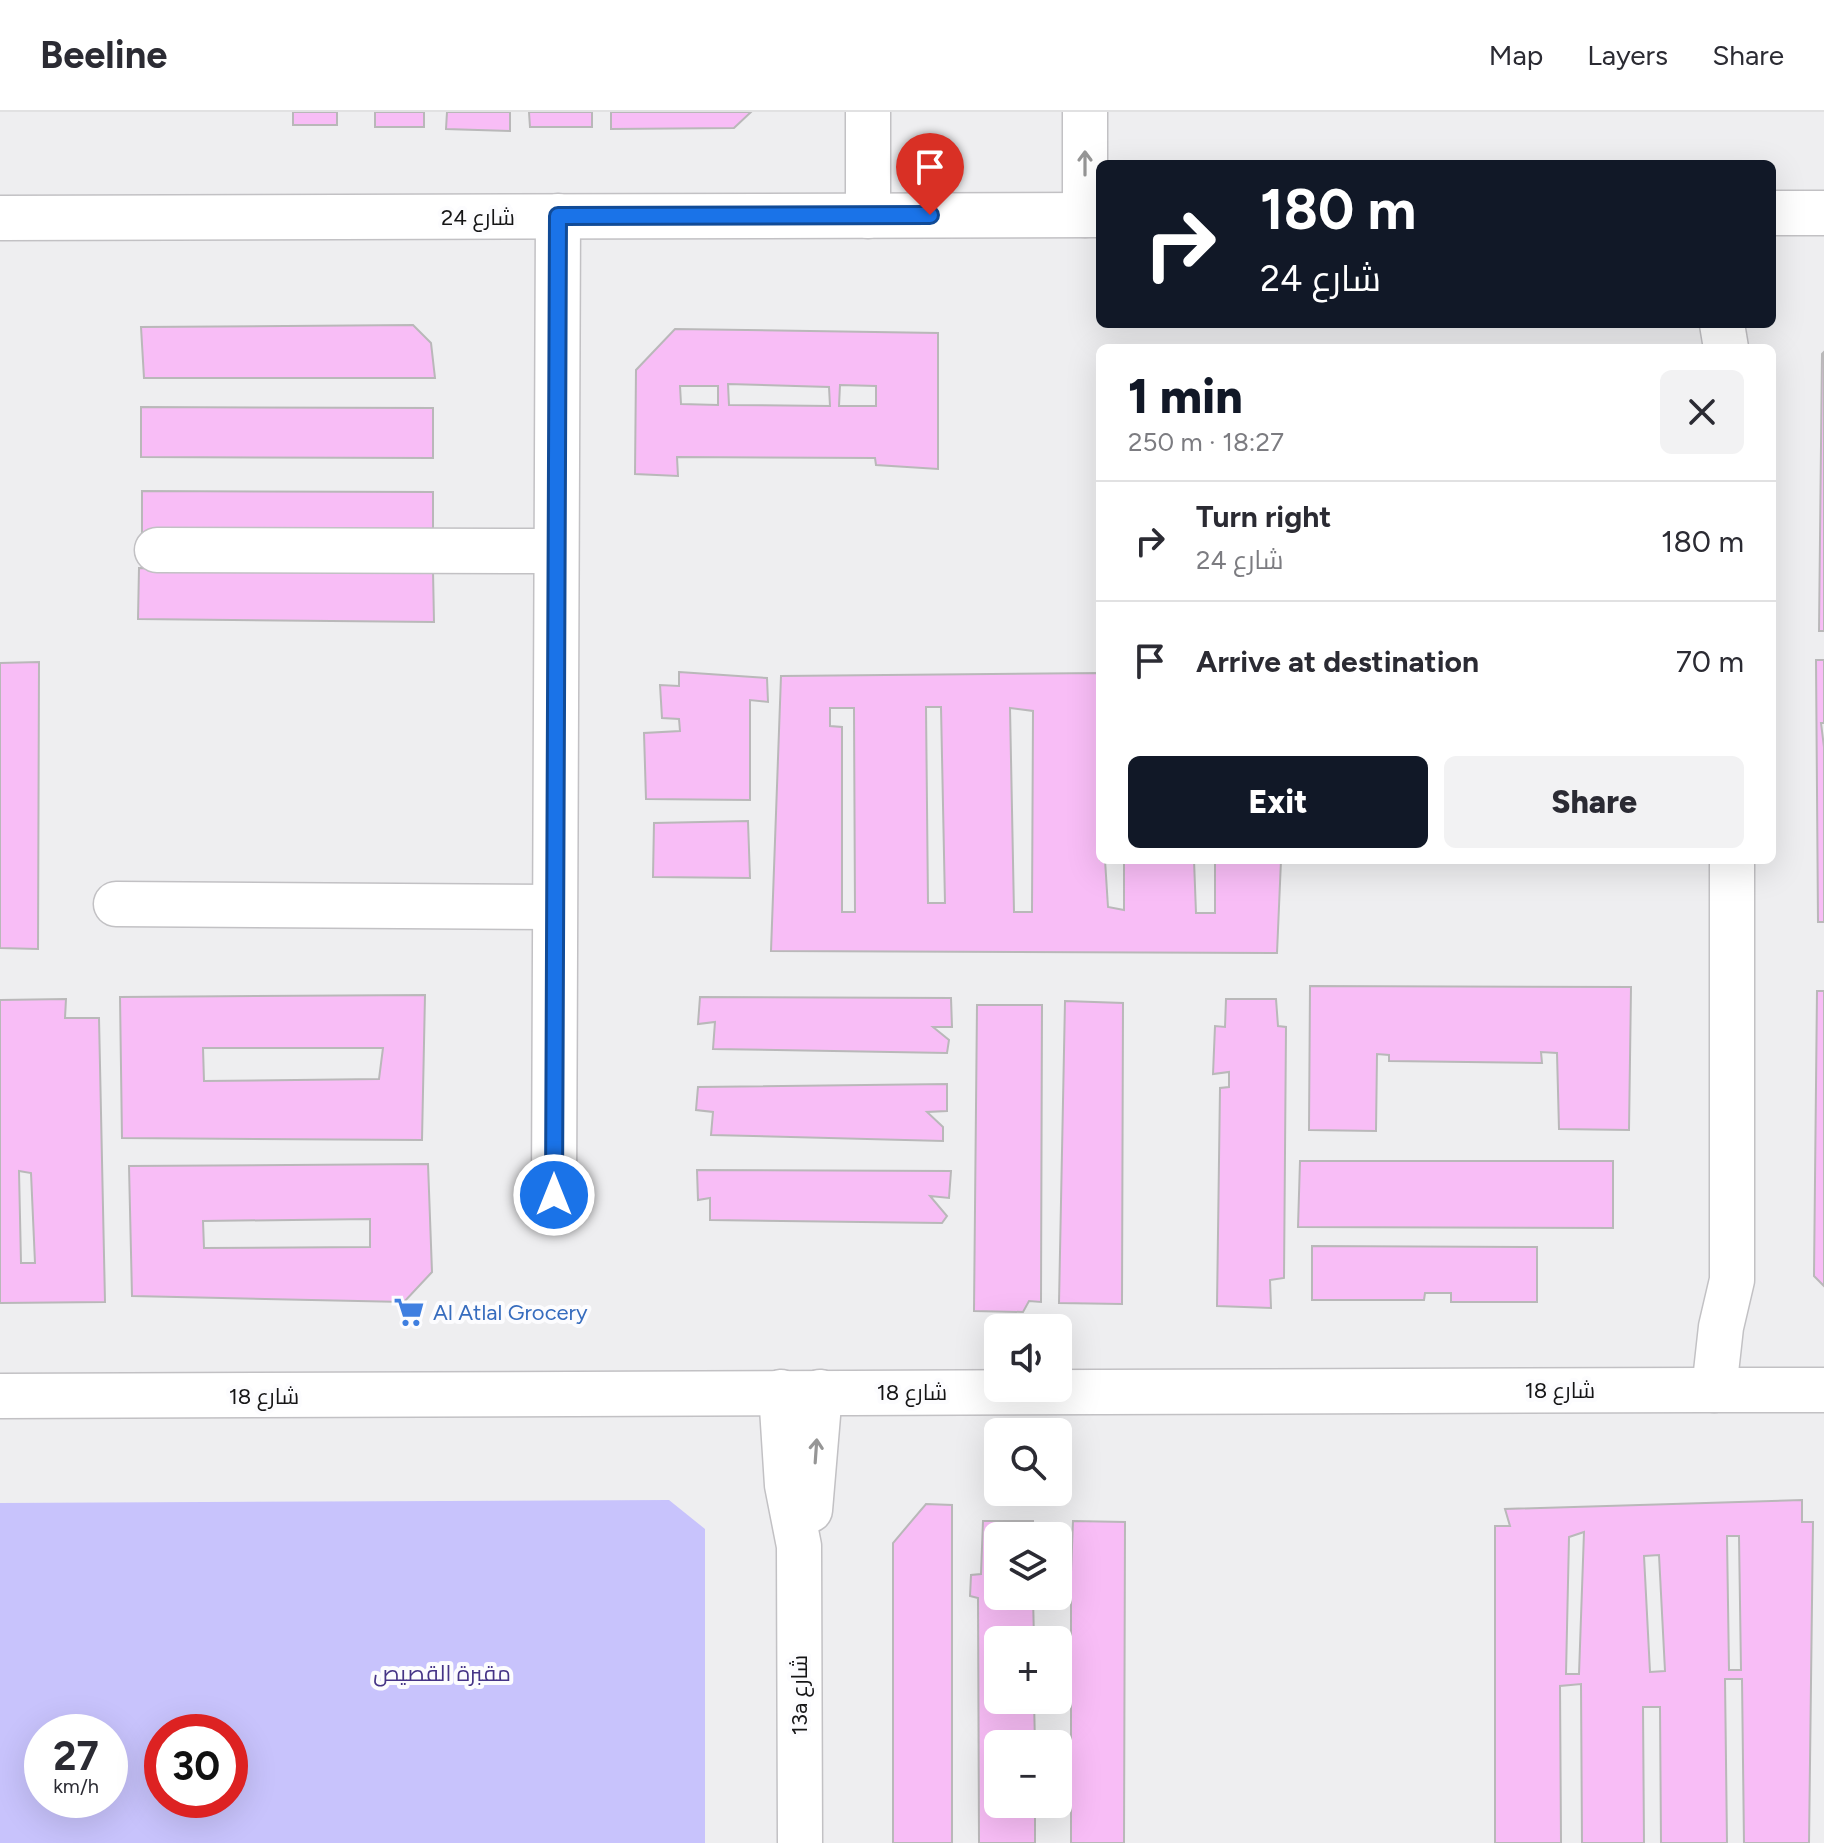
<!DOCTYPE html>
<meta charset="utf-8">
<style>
body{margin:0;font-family:Figtree,Cairo,sans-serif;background:#f2f2f3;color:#2b2b33;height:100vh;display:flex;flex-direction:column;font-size:30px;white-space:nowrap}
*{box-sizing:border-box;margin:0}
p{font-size:26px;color:#7c7c81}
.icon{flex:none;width:44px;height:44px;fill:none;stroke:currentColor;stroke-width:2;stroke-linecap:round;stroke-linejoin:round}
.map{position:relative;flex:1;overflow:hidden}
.panel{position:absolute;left:1096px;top:232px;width:680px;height:520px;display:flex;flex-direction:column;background:#fff;border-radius:12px;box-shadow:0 8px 32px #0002}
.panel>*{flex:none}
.top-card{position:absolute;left:1096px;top:48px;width:680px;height:168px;border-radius:12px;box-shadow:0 8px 32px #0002;background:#111827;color:#fff;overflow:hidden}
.buttons{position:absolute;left:984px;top:1202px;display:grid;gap:16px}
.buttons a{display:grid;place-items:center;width:88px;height:88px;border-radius:12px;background:#fff;box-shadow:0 8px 32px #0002;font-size:40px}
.speed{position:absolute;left:24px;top:1602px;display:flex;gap:16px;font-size:40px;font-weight:700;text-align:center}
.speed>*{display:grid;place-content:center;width:104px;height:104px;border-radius:50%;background:#fff;box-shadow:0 8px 32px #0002;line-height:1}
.speed small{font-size:20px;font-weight:400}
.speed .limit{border:12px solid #d22;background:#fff;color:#111}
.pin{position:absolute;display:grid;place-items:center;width:68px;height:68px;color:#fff;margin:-82px -34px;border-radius:50% 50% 50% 0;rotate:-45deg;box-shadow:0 0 8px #0007}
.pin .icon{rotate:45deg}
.me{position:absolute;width:88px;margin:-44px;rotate:0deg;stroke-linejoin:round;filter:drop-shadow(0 0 6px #0008)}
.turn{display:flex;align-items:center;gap:28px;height:168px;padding:0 32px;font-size:36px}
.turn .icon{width:104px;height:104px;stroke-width:2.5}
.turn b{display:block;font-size:56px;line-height:68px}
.round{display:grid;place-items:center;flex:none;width:84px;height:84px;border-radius:12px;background:#f2f2f3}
.headline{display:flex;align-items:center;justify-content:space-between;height:136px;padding:0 32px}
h1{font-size:48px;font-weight:800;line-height:60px;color:#111827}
.cta{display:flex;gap:16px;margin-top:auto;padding:16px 32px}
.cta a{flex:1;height:92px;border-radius:12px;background:#111827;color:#fff;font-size:32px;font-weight:800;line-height:92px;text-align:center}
.cta a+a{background:#f2f2f3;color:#2b2b33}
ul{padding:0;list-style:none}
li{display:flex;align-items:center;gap:24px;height:120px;padding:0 32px;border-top:2px solid #e1e1e2}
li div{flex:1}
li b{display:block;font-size:30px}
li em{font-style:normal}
header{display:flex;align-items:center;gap:48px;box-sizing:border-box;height:112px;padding:0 40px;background:#fff;border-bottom:2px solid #e1e1e2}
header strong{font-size:38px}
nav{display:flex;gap:44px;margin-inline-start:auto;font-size:28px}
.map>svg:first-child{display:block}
.green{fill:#c8c3fc;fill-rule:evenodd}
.building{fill:#f8bdf6;stroke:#b9b8b9;stroke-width:2;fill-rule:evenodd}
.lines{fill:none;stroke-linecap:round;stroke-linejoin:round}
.minor-casing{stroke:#c2c1c4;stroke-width:47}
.minor{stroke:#fff;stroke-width:44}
.oneway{stroke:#969696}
.route-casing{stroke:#114b97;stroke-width:20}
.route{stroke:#1a73e8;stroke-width:14}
.labels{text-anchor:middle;stroke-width:8;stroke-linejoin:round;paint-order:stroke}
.street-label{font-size:22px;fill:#151516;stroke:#fcfcfe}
.shop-label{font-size:22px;fill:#366cbe;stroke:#fcfcfe;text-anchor:start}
.park-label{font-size:22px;fill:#453486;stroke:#fcfcfe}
</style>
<header>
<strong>Beeline</strong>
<nav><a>Map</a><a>Layers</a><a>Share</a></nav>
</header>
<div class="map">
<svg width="1824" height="1731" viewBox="0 0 1824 1731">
<rect width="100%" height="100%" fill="#eeeef0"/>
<path class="green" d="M669 1388 705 1417V1731H0V1391ZM42 1620H110V1688H42ZM230 1620V1688H162V1620Z"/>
<g class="building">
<rect x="293" y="0" width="44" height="13"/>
<rect x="375" y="0" width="49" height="15"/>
<path d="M447 0H510V19L446 17Z"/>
<path d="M529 0H592V15H530Z"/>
<path d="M611 0H751L734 16 611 17Z"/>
<path d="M413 213 431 231 435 266H144L141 215Z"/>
<path d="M675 217 938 221V357L876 353 875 346 677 345 678 364 635 362 636 258ZM728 272 829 275 830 294 729 293ZM840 273 876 274V294H839ZM680 274H718V293L681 292Z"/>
<path d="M1824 240V519H1819L1822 242Z"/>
<path d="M141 295 433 296V346L141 345Z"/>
<path d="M142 379 433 380V428L142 427Z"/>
<path d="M139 456 433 459 434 510 138 507Z"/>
<path d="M1816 548H1824V611H1821L1824 635V810H1818Z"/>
<path d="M39 550 38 837 0 836V551Z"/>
<path d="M679 560 767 566 768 590 750 588V688L646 687 644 621 680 619 679 607 662 606 660 573 679 574Z"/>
<path d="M1100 561V748H1105L1108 795 1124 798V748H1194L1196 801H1215V748H1281L1277 841 771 839 781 564ZM926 595H941L945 791H928ZM830 596H854L855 800H842V615L830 614ZM1010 596 1033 599 1032 800H1014Z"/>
<path d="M748 709 750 766 653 765 654 711Z"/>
<path d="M1310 874 1631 875 1629 1018 1559 1017 1557 941 1541 940 1542 951 1389 949V943L1377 942 1376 1019 1309 1018Z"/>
<path d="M1817 879H1824V1174L1814 1164Z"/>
<path d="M425 883 422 1028 122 1026 120 885ZM203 936H383L379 967 204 969Z"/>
<path d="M700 885 951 886 952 915H933L949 928 947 941 713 937 715 910 698 912Z"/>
<path d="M66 887 65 906H99L105 1190 0 1191V888ZM19 1059 31 1061 35 1151H21Z"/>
<path d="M1226 887H1276L1278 914 1286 915 1284 1166 1270 1168 1271 1196 1217 1194 1220 976 1229 975V960L1213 962 1215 914 1225 915Z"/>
<path d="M1065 889 1123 891 1122 1192 1059 1191Z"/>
<path d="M977 893H1042L1041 1190 1029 1189 1023 1200 974 1199Z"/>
<path d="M947 972V999L927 1000 943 1015V1029L711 1023 713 1000 696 998 698 975Z"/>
<path d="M1300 1049H1613V1116L1298 1115Z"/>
<path d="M428 1052 432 1160 404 1190 132 1184 129 1054ZM370 1107V1135L204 1136 203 1109Z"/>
<path d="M697 1058 951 1059 949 1086 930 1084 947 1104 942 1111 710 1108V1086L698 1088Z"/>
<path d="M1312 1134 1537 1135V1190H1451V1181H1425L1424 1188H1312Z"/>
<path d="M1802 1388V1410H1813L1809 1731H1744L1742 1567H1725L1727 1731H1661L1660 1595H1643L1644 1731H1582L1581 1572 1560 1574 1561 1731H1495V1414H1510L1505 1397ZM1584 1420 1579 1562H1566L1569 1425ZM1727 1424H1739L1741 1558H1729ZM1659 1443 1665 1559 1650 1560 1644 1444Z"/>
<path d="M926 1392 952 1393V1731H893V1431Z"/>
<path d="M983 1409H1033V1424H998V1484H1033L1034 1528H998V1588H1034L1035 1632H998V1692H1035V1731H979L978 1486 970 1484 971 1463 981 1462Z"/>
<path d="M1073 1409 1125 1410 1124 1731H1071V1478L1061 1480V1461L1071 1460Z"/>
</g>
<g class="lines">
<g class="minor-casing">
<g id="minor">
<path d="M868 0V104"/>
<path d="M1772 101H1824"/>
<path d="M1085 103V0"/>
<path d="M0 106 1100 103"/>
<path d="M1722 212 1726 236"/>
<path d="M157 438 556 439"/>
<path d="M116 792 553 795"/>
<path d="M554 1083 558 104"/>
<path d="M1714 1278 1721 1215 1732 1168V748"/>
<path d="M781 1280 787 1373 799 1434 800 1731"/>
<path d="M0 1284C608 1284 1216 1277 1824 1278"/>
<path d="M810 1398 820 1280"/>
</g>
</g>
<use href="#minor" class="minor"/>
</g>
<defs><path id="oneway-shaft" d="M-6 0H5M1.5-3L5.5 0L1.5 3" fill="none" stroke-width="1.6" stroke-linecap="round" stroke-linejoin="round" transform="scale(2)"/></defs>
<g class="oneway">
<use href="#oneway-shaft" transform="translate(1085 51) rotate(-90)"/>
<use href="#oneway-shaft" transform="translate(816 1339) rotate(-86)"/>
</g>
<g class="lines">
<g class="route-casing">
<path id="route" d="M554 1083 558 104 930 103"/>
</g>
<use href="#route" class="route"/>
</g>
<defs>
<g id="supermarket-bare" transform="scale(2.4)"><path d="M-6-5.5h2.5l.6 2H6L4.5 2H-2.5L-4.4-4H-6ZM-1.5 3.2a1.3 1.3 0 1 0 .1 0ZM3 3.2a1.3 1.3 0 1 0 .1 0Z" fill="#3f7fe0" stroke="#fcfcfe" stroke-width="2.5" paint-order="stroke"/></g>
</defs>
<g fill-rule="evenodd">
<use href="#supermarket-bare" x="409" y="1200"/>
</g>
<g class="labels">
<g class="street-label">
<text x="478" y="113">شارع 24</text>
<text x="1560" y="1286">شارع 18</text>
<text x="912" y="1288">شارع 18</text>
<text x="264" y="1292">شارع 18</text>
<text transform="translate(799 1583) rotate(-90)" y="8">13a شارع</text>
</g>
<g class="shop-label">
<text x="433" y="1208">Al Atlal Grocery</text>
</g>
<g class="park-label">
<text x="442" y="1569">مقبرة القصيص</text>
</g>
</g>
</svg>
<div class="buttons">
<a><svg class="icon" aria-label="sound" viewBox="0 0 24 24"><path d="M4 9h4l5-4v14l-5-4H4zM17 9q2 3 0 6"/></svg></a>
<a><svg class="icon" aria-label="search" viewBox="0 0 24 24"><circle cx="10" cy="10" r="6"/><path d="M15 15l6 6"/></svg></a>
<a><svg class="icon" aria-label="layers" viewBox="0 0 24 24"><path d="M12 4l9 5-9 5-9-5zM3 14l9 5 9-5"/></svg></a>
<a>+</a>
<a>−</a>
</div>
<div class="speed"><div>27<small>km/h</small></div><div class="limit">30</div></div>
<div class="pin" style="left:930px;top:103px;background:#d93025"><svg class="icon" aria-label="arrive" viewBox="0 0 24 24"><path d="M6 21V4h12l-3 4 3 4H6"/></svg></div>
<svg class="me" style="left:554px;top:1083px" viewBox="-20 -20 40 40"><circle r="17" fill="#1a73e8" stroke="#fff" stroke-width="3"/><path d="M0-11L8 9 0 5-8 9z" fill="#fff"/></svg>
<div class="top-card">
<div class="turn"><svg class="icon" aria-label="right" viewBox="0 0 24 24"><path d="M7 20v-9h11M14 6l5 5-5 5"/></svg><div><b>180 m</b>شارع 24</div></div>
</div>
<section class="panel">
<div class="headline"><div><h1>1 min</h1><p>250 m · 18:27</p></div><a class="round"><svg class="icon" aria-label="close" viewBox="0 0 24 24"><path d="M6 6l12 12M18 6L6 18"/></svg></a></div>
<ul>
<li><svg class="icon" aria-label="right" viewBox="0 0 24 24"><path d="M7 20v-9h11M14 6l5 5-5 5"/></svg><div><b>Turn right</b><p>شارع 24</p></div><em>180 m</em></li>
<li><svg class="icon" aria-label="arrive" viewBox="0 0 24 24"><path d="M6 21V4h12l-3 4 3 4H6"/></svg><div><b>Arrive at destination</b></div><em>70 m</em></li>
</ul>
<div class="cta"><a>Exit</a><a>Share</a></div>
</section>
</div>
